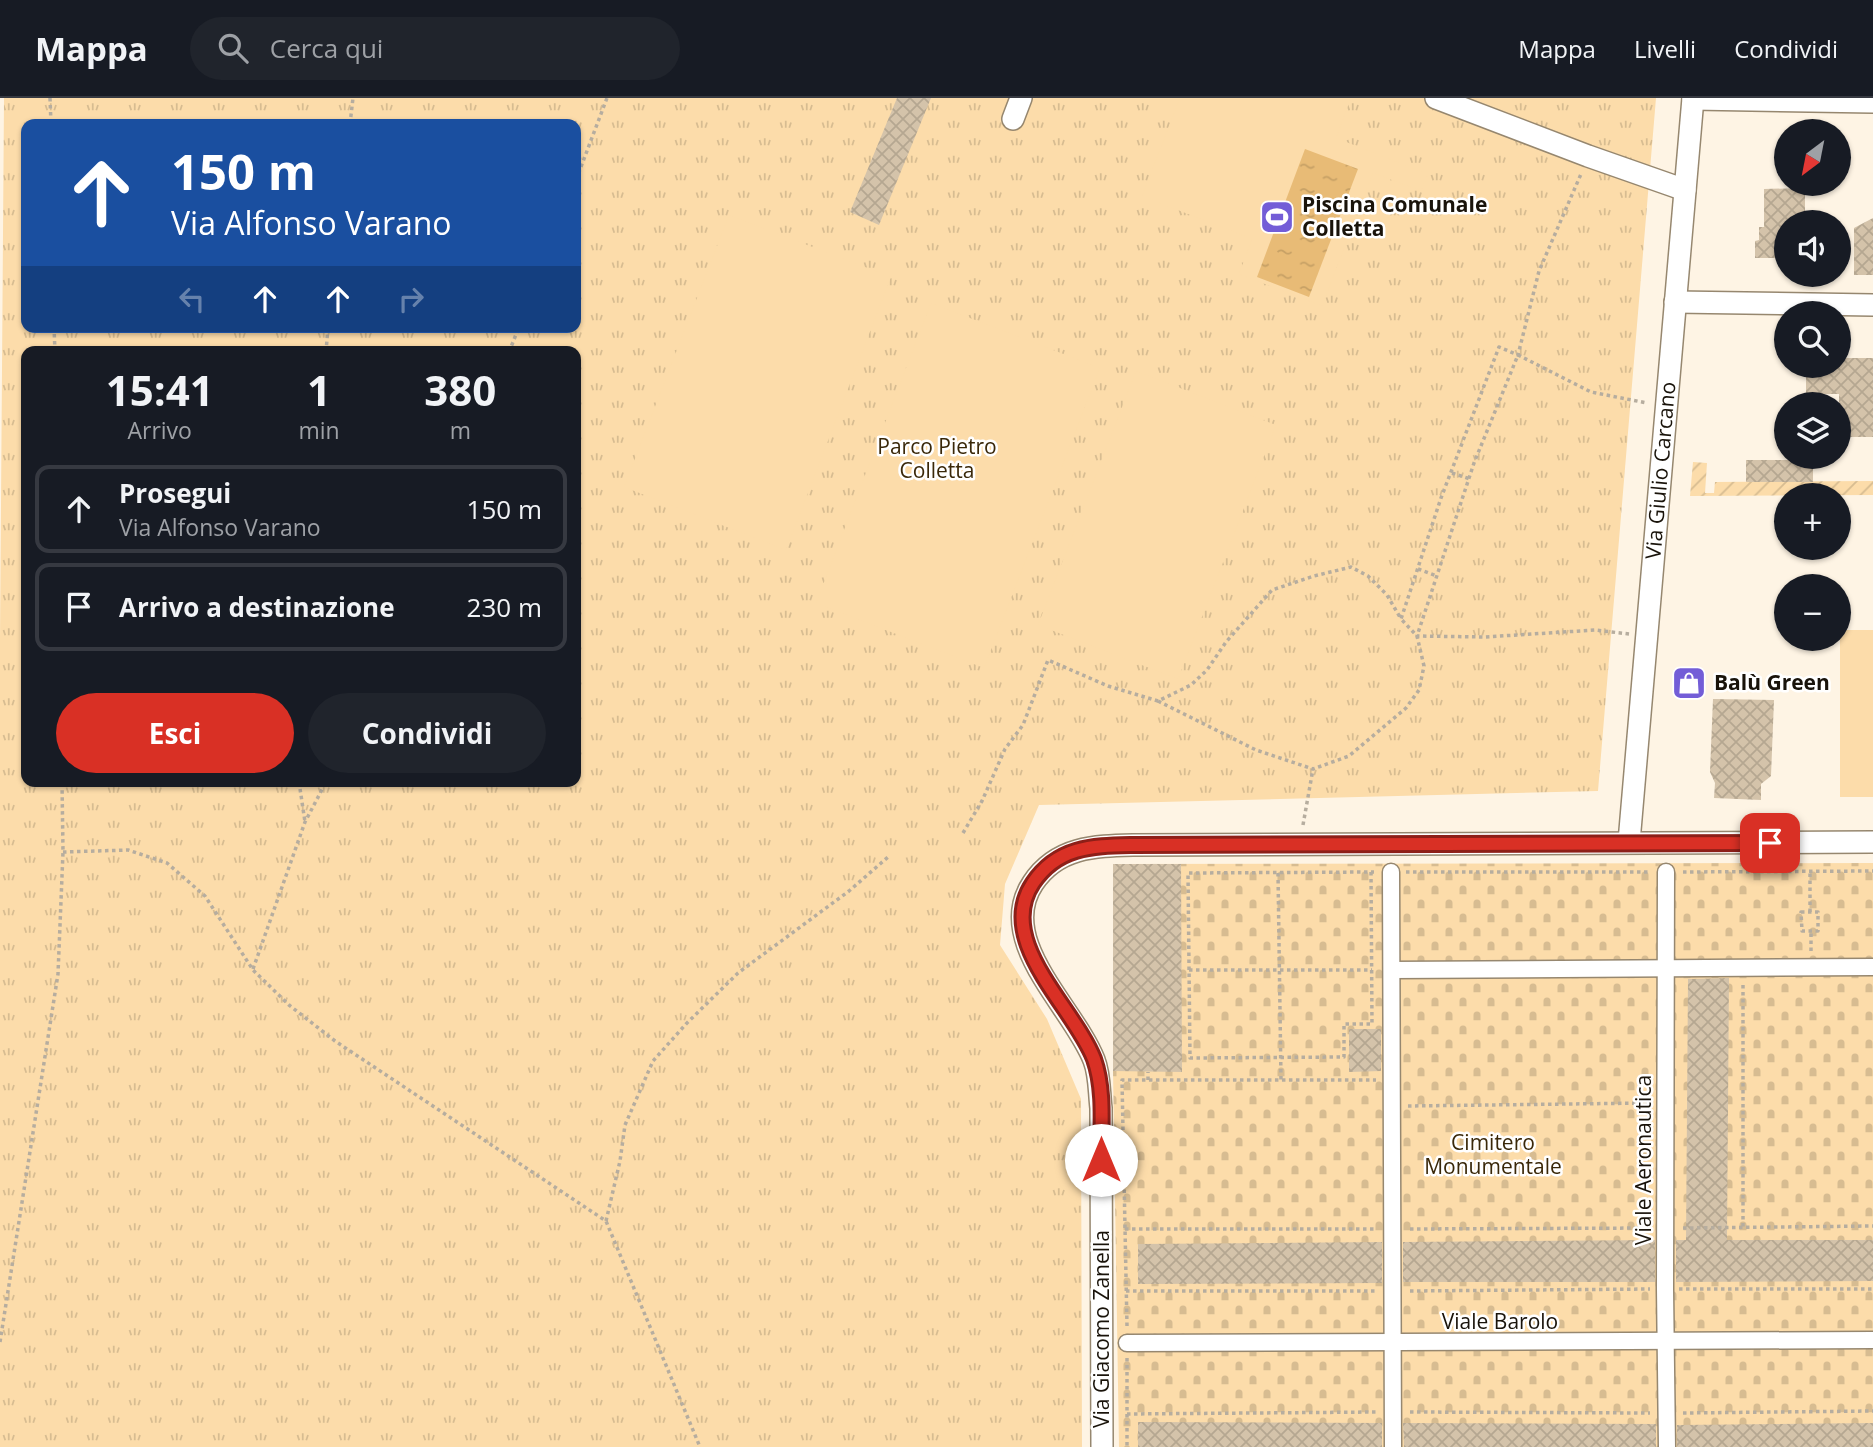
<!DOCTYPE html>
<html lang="it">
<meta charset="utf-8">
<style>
body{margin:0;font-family:"Open Sans",sans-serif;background:#20242c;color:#f1f3f6;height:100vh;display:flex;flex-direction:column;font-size:26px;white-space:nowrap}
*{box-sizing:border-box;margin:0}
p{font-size:23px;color:#9ea1a6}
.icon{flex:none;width:38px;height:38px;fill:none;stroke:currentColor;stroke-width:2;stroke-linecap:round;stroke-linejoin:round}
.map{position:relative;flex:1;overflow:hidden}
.drawer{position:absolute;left:21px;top:248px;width:560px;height:441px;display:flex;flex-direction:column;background:#171b24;border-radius:14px;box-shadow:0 2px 5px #0004}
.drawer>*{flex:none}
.hud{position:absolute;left:21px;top:21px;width:560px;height:214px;border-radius:14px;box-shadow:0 2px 5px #0004;background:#1a4fa0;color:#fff;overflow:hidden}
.needle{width:46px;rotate:212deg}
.tools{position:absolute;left:1774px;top:21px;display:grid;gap:14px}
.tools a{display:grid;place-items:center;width:77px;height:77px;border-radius:50%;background:#171b24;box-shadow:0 2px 5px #0004;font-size:35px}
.pin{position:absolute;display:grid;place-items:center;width:60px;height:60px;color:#fff;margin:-30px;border-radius:14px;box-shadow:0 4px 10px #0006}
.me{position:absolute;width:77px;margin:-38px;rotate:0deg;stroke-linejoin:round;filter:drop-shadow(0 0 5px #0008)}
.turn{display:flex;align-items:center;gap:24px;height:147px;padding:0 35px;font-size:32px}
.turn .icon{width:91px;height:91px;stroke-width:2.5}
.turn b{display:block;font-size:49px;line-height:60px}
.lanes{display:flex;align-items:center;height:66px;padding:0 35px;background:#0003;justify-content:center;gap:35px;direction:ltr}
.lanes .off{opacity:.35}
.eta{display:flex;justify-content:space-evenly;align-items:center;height:119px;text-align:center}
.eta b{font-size:42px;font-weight:700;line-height:49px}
.button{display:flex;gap:14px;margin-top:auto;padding:14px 35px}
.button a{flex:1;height:80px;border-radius:42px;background:#d93025;color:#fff;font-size:28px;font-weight:700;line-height:80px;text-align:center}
.button a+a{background:#20242c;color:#f1f3f6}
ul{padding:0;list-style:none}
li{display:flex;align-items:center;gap:21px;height:88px;margin:0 14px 10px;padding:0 21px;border:4px solid #363941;border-radius:14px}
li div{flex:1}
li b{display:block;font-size:26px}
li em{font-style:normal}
header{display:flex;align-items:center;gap:42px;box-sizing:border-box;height:98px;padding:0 35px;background:#171b24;border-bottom:2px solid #363941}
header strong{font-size:33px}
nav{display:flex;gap:38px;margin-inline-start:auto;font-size:24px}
.search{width:490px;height:63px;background:#20242c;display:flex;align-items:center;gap:18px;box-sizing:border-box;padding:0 24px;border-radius:38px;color:#9ea1a6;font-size:26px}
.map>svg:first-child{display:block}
.grass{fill:url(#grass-tufts);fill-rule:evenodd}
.cemetery{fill:url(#cemetery-stones)}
.garden{fill:url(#garden-furrows)}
.pitch{fill:#fcdcaa}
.water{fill:url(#water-ripples)}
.building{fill:url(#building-cross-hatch)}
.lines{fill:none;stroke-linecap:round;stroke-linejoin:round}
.pedestrian-casing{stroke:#96876f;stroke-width:19}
.minor-casing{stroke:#96876f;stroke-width:24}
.path{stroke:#b6ad9f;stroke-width:3.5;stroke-dasharray:3.5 3.5;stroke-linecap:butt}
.pedestrian{stroke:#fff;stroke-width:16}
.minor{stroke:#fff;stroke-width:21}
.route-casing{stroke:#8d1f18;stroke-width:18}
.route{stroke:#d93025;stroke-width:12}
.labels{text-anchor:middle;stroke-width:5;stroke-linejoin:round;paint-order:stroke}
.poi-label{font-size:21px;font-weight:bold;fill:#19130a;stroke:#fff;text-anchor:start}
.park-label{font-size:21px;fill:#3a2809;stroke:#fff}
.street-label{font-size:21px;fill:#19130a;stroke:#fff}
</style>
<header>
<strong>Mappa</strong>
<div class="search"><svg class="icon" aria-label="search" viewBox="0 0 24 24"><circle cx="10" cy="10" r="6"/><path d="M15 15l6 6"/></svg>Cerca qui</div>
<nav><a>Mappa</a><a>Livelli</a><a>Condividi</a></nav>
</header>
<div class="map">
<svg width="1873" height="1349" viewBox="0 0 1873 1349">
<defs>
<pattern id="grass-tufts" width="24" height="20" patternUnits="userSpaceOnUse" patternTransform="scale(1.75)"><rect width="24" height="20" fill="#fcdcaa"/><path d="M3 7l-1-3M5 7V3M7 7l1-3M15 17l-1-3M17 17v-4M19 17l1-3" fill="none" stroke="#d7bc91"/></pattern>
<pattern id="cemetery-stones" width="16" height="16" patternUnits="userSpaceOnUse" patternTransform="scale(1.75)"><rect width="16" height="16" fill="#fcdcaa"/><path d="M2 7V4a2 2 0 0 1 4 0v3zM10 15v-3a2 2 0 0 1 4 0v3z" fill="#d7bc91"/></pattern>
<pattern id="garden-furrows" width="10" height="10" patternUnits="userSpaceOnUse" patternTransform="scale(1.75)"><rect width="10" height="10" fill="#fcdcaa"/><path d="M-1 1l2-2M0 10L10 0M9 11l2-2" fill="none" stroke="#d7bc91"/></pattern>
<pattern id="water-ripples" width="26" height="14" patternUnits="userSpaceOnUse" patternTransform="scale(1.75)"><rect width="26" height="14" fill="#e8bb76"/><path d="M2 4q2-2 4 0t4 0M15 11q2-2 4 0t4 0" fill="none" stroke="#c6a065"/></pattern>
<pattern id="building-cross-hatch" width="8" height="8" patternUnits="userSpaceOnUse" patternTransform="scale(1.75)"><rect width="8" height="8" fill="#d4c3aa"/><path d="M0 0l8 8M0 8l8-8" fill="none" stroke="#b5a791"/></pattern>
</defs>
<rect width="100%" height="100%" fill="#fef4e4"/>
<path class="grass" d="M4 0H1656L1598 693 1039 707 1005 786 1000 847 1047 921 1081 1001 1082 1349H0V542ZM26 26H576V229H26ZM26 254H576V684H26Z"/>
<path class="cemetery" d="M1873 765V1349H1119L1113 973V766Z"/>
<path class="garden" d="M1693 364 1707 365 1705 395H1714L1715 384 1873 383V397L1690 398Z"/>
<g class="pitch">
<path d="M1180 0H1351L1336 40 1428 76 1421 93 1373 75 1322 208 1239 176 1252 141 1142 98Z"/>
<path d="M729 117 891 179 786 452 624 389Z"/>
<path d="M931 205 1100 270 984 570 816 505Z"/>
<path d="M1136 273 1276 327 1178 581 1038 527Z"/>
<rect x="1840" y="532" width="33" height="167"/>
</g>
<path class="water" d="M1305 51 1358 71 1309 199 1257 179Z"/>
<g class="building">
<path d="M897 0H931L879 127 850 114Z"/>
<path d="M1805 90V124H1787V160H1755V143L1759 142V129H1764V91Z"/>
<path d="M1873 120V177H1854V130Z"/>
<path d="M1839 260H1873V339H1839V296H1806V268H1839Z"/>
<rect x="1746" y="362" width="67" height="22"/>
<path d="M1713 601 1774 602 1771 678 1761 686V702L1714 700 1715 685 1710 674Z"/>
<path d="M1113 766H1181L1182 974 1113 973Z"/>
<path d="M1729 880 1727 1142H1873V1183L1676 1184V1142H1686L1688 881Z"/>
<path d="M1349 931H1381V973L1349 974Z"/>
<path d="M1655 1142V1184H1403V1144Z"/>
<path d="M1382 1144V1185L1138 1186V1146Z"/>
<path d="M1138 1324 1382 1325V1349H1138Z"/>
<path d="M1403 1325 1656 1326V1349H1404Z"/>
<path d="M1873 1325V1349H1677V1327Z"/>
</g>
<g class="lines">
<g class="pedestrian-casing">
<g id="pedestrian">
<path d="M1391 774 1393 1349"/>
<path d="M1666 774 1665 1191 1667 1349"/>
<path d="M1392 872 1873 869"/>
<path d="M1127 1245 1873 1242"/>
</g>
</g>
<g class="minor-casing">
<g id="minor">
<path d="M1436 0 1588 58 1685 92"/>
<path d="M1693 1 1873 4"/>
<path d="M1013 21 1021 0"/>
<path d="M1675 204 1873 207"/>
<path id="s1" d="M1629 744 1693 0"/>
<path d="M1102 1349 1101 1010C1099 994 1100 977 1094 962 1074 910 994 843 1033 785 1057 749 1094 748 1133 747L1873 744"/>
</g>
</g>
<g class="path">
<path d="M50 0 51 26"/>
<path d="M350 26 353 0"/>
<path d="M576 82 607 0"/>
<path d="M54 229 55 254"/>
<path d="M326 254 328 229"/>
<path d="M509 254 519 229"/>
<path d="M1452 375 1470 381"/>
<path d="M1418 471 1437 478"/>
<path d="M1629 536 1595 532 1485 539 1417 538 1474 365 1518 257 1591 294 1647 305"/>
<path d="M1158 603 1256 652 1313 671 1349 658 1406 610 1419 592 1424 568 1417 538 1401 521"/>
<path d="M299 684 305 724"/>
<path d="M1303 727 1313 671"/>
<path d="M963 735 982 703 1005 651 1023 627 1048 562 1108 588 1158 603 1191 587 1207 572 1226 544 1272 492 1314 478 1351 469 1368 478 1387 497 1401 521 1441 400 1499 249 1518 257 1539 173 1581 76"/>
<path d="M63 754 128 752 167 765 205 798 253 872 289 907 335 943 606 1123 700 1349"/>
<path d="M1371 774 1372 926H1344V959L1190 960 1188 775 1371 774H1374"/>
<path d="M1406 774H1650"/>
<path d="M1683 774 1873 773"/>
<path d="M1278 775 1281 982"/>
<path d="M1801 814H1818V833H1802Z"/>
<path d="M1810 814V774"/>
<path d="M1811 853V833"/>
<path d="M253 871 305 724 326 684"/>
<path d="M1189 872H1372"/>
<path d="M1743 887V1130"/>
<path d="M1148 982V974"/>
<path d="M1408 1008 1649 1005"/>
<path d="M606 1123 620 1063 625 1027 653 963 686 926 738 875 849 793 888 759"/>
<path d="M1683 1130 1873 1128"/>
<path d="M1125 1131H1377"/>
<path d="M1410 1131 1650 1130"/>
<path d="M1679 1191H1873"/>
<path d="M1126 1193H1377"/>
<path d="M1410 1193 1650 1191"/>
<path d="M1127 1228 1122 982H1376"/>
<path d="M0 1244 58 876 63 754 62 684"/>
<path d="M1127 1260V1349"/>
<path d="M1410 1314 1650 1315"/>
<path d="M1683 1315 1873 1313"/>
<path d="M1127 1316 1377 1314"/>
</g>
<use href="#pedestrian" class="pedestrian"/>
<use href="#minor" class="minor"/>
</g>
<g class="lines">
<g class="route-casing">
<path id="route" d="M1101 1062C1101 1030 1105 992 1094 961 1074 909 994 843 1033 785 1058 748 1093 748 1133 747L1770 745"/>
</g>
<use href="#route" class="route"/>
</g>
<defs>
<g id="stadium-square" transform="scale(1.75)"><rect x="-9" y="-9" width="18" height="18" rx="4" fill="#735dd7" stroke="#fff"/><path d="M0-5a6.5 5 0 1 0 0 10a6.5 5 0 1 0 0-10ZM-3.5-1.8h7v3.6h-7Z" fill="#fff"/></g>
<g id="shop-square" transform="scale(1.75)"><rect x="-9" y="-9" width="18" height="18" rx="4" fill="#735dd7" stroke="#fff"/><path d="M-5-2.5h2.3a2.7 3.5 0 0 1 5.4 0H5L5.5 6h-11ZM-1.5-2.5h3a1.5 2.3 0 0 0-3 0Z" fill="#fff"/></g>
</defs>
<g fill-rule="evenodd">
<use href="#stadium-square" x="1277" y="119"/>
<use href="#shop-square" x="1689" y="585"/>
</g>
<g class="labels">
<g class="poi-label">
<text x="1302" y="114">Piscina Comunale<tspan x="1302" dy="24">Colletta</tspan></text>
<text x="1714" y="592">Balù Green</text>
</g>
<g class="park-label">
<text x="937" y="356">Parco Pietro<tspan x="937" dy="24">Colletta</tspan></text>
<text x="1493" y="1052">Cimitero<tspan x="1493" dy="24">Monumentale</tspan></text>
</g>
<g class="street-label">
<text dy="7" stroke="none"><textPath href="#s1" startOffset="373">Via Giulio Carcano</textPath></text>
<text transform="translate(1644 1062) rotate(-90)" y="7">Viale Aeronautica</text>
<text x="1500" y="1231">Viale Barolo</text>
<text transform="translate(1102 1231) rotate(-90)" y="7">Via Giacomo Zanella</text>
</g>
</g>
</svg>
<div class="tools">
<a><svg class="needle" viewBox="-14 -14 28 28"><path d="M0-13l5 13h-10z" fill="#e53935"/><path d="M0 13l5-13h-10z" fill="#9ea1a6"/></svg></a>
<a><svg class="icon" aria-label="sound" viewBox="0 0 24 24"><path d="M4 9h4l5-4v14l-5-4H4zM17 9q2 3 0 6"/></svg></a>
<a><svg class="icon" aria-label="search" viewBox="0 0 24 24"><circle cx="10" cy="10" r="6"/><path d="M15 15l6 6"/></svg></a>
<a><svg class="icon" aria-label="layers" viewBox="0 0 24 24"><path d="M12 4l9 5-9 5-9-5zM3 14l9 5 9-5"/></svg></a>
<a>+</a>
<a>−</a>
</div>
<div class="pin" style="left:1770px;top:745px;background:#d93025"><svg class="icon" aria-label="arrive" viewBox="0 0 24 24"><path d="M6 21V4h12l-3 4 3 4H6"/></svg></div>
<svg class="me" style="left:1101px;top:1062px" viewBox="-20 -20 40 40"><circle r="19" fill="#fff"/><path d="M0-13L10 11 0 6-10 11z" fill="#d93025"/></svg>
<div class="hud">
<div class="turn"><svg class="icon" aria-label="ahead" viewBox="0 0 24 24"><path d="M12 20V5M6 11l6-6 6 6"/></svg><div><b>150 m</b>Via Alfonso Varano</div></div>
<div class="lanes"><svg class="icon off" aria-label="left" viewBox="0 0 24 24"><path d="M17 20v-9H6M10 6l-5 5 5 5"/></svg><svg class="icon" aria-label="ahead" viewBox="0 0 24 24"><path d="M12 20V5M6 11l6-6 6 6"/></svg><svg class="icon" aria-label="ahead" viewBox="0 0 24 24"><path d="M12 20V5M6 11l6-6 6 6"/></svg><svg class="icon off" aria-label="right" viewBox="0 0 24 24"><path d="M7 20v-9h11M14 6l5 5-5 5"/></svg></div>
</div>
<section class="drawer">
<div class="eta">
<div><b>15:41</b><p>Arrivo</p></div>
<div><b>1</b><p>min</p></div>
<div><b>380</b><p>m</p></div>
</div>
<ul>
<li><svg class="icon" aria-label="ahead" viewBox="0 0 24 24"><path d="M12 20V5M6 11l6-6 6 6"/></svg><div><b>Prosegui</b><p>Via Alfonso Varano</p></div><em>150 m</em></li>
<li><svg class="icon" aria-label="arrive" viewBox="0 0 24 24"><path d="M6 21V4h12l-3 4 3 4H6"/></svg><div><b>Arrivo a destinazione</b></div><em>230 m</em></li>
</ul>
<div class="button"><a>Esci</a><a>Condividi</a></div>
</section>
</div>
